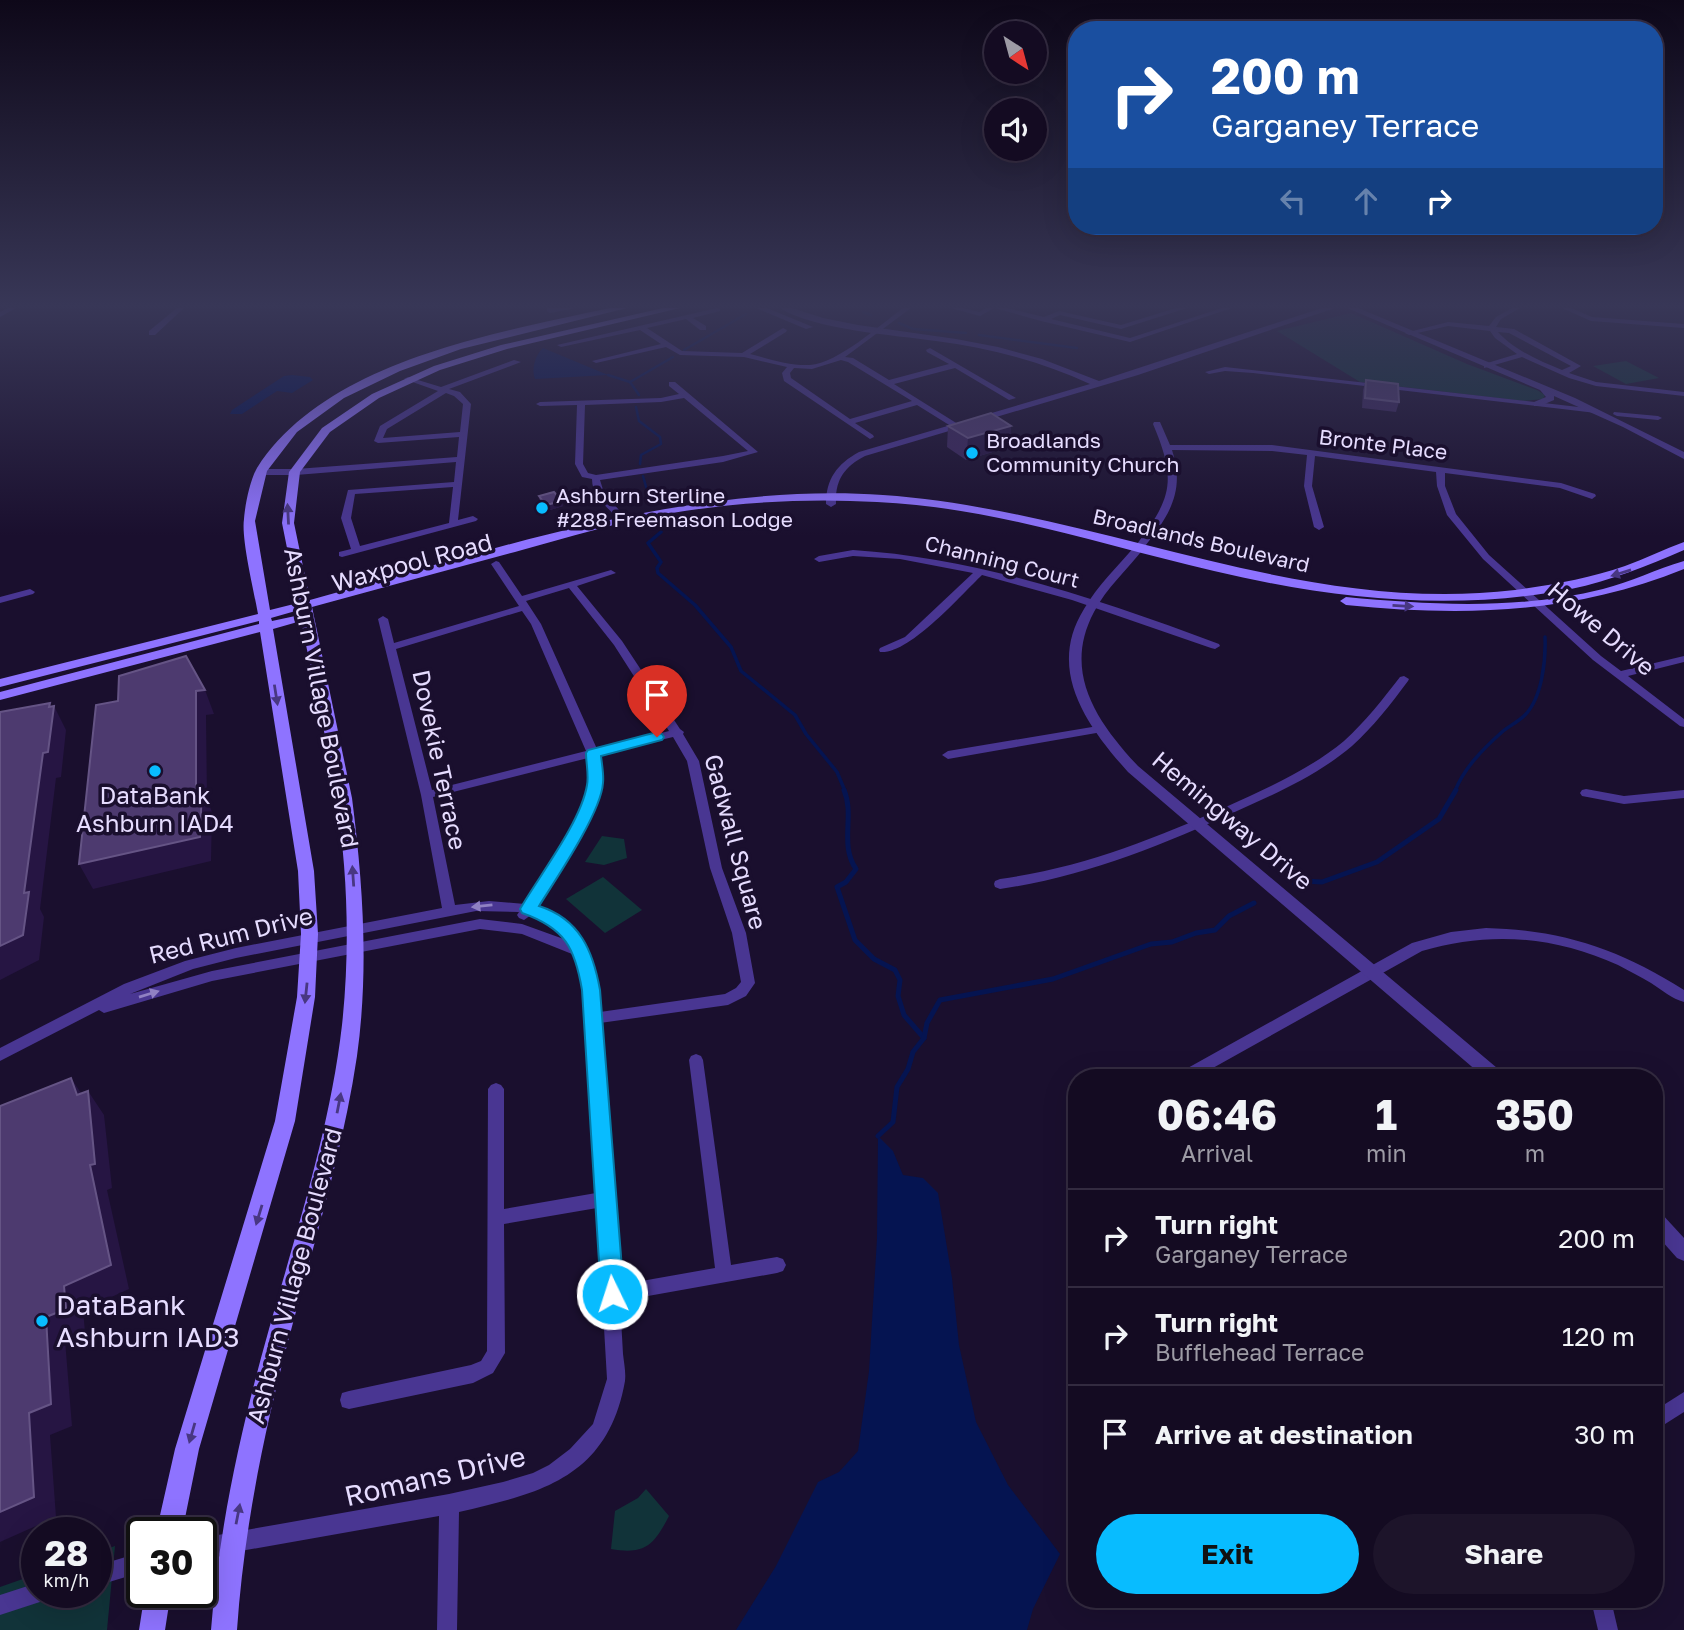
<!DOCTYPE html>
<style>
body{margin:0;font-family:"Golos Text",sans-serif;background:#1d142a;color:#f1f3f6;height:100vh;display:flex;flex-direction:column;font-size:26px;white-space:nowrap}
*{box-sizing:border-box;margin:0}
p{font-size:23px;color:#9d9ba5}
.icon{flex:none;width:38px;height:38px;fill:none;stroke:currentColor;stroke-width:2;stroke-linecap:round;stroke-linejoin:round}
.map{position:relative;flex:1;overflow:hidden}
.side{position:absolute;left:1068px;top:1069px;width:595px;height:539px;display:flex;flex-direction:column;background:#140b22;border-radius:28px;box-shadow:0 7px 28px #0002,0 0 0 2px #332b40}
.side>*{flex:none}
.guide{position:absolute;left:1068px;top:21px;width:595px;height:214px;border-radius:28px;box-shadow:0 7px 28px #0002,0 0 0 2px #332b40;background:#1a4fa0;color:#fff;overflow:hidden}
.needle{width:46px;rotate:144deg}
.buttons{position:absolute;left:984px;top:21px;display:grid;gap:14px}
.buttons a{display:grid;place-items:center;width:63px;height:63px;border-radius:50%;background:#140b22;box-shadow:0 7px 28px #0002,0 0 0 2px #332b40;font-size:35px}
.speed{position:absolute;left:21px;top:1517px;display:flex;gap:14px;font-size:35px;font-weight:700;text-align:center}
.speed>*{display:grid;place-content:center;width:91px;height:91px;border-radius:50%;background:#140b22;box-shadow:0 7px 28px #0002,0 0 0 2px #332b40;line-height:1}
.speed small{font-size:18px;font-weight:400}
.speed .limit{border:4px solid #111;border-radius:10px;background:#fff;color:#111}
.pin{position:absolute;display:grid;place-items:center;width:60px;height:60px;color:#fff;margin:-72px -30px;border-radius:50% 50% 50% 0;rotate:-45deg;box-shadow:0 0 7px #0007}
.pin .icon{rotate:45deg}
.me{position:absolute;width:77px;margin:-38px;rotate:356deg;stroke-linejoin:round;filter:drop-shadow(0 0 5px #0008)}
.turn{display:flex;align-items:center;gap:24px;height:147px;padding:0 28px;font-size:32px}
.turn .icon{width:91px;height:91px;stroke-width:2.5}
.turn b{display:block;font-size:49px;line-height:60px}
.lanes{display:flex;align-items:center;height:66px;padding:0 28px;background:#0003;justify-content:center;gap:35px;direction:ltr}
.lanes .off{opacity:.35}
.eta{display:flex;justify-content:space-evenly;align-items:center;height:119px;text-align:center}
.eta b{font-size:42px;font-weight:700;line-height:49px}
.action{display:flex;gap:14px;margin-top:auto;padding:14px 28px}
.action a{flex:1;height:80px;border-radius:42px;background:#08bcff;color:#111;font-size:28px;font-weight:700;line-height:80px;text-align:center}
.action a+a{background:#1d142a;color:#f1f3f6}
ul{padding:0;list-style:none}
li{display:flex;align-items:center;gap:21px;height:98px;padding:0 28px;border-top:2px solid #332b40}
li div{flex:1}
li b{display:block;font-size:26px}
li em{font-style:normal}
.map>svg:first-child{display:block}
.green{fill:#113339}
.water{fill:#051451}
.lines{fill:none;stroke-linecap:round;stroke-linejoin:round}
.stream-far2{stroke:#051451;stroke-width:2.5}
.stream-far1{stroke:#051451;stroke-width:3.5}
.stream{stroke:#051451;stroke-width:5}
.minor{fill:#493692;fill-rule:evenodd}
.tertiary{fill:#493692;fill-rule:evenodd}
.secondary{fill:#8e73ff;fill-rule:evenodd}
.wall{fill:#3b275d}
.shaded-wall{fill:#261543}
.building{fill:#4d3a6f;stroke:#655485;stroke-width:2}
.oneway{fill:#483782}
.oneway2{fill:#9081c3}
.route{fill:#08bcff;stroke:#057aa6;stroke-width:2}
.poi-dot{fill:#08bcff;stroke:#1a0f2e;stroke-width:2.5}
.labels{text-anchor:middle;stroke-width:7;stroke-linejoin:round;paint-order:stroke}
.far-poi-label{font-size:21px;fill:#e6dcff;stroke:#1a0f2e;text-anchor:start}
.far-street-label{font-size:21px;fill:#e6dcff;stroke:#1a0f2e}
.street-label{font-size:24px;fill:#e6dcff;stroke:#1a0f2e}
.poi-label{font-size:24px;fill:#e6dcff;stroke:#1a0f2e}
.near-poi-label{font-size:28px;fill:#e6dcff;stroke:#1a0f2e;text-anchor:start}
.near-street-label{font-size:28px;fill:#e6dcff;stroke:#1a0f2e}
</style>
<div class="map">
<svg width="1684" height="1630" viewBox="0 0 1684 1630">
<rect width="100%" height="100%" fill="#1a0f2e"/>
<g class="green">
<path d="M1351 313 1467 364 1537 390 1545 395 1543 399 1524 401 1360 382 1277 331Z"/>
<path d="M1626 361 1659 378 1626 384 1593 366Z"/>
<path d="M602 836 624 839 627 858 604 865 585 862Z"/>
<path d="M603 877 642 910 605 933 566 899Z"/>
<path d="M646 1489 669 1516C654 1545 645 1555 611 1549L615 1511 638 1498Z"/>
<path d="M115 1546 107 1630H0V1587L37 1574V1592H96V1553Z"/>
</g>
<g class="water">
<path d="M543 348 608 375 535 379C531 370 535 355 543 348Z"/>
<path d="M292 375 310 377 313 380 292 393 277 391 242 414H230L232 410 284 376Z"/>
<path d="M878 1136 893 1151 903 1175 923 1178 938 1193 952 1278 959 1345 976 1422 1008 1485 1060 1554 1033 1609 1027 1630H736L776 1566 818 1482 839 1472 858 1451 869 1371 877 1239Z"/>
</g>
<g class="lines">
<g class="stream-far2">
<path d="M863 312 871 315"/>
<path d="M899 323 913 329 966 333"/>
<path d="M979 335 1077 348"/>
<path d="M684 350 746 314"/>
<path d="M608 375 630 382 639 395"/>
<path d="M630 382 673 357"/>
<path d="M636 407 639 421 660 437 661 444 641 455 640 464"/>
<path d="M643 476 650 501"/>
</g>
<g class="stream-far1">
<path d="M661 532 648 543 661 562 657 568 658 573 695 605 731 647 741 671 795 715 806 734 837 772 845 791"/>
<path d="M1455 791C1464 768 1483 749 1502 732 1509 726 1518 722 1525 715 1542 698 1546 660 1545 637"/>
</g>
<g class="stream">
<path d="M844 790C855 816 839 844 856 869L846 882 837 887 855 940 874 959 895 970 900 980 898 996 904 1015 924 1038"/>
<path d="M1295 884 1304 881 1322 882 1377 862 1439 819 1456 790"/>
<path d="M878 1136 893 1122 897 1087 908 1069 913 1052 924 1038 927 1023 940 1000 1053 979 1151 944 1172 942 1196 933 1215 930 1229 916 1254 903"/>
</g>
<g class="minor">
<path d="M8 308H16L0 317V312Z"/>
<path d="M177 308H184L155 335H149V331Z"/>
<path d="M547 308H576L550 313 547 311Z"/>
<path d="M717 308 720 309V311L693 318 706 326V330H700L686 319 647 328 682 351 742 353 783 328 787 330 786 332 750 354C770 359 790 366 810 365 838 363 880 325 903 308H911L845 357 853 358 889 380 949 364 927 352 926 350 930 348 1016 398 1009 400 955 368 894 384 961 426 954 428 917 405 855 423 873 435 874 437 870 439 784 381 782 373 787 367 744 357 680 355 666 347 596 363 592 361 661 344 640 330 561 347 557 345ZM841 360 848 362 912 401 850 419 791 378 790 373 794 368 812 369Z"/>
<path d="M951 308H963L979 312 986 308H994L980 316Z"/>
<path d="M995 308H1007L1044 317 1059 311 1121 325 1176 308H1187L1121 329 1060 315 1051 319 1130 338 1222 308H1232L1130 342 1041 321Z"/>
<path d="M1512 308H1520L1501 319 1496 327 1514 329 1581 366 1569 373 1596 382 1684 392V396L1596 386 1569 378 1522 357 1484 368V364L1517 354 1495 338 1490 331 1448 326 1409 335 1405 333 1448 322 1489 326 1496 317ZM1498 332 1509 333 1571 366 1562 370C1540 361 1514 350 1498 332Z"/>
<path d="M1562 308H1571L1592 317 1684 324V328L1591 321Z"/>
<path d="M514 360 521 362 449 389 460 392 471 404 458 520 473 516 478 519 476 521 342 557 339 556V552L351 549 341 518 348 490 454 482 456 462 296 475H262L258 472 262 469H296L457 457 459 437 378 443 374 441 380 426 438 391 404 379 408 377 441 387ZM446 393 454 396 463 404 460 432 383 438 387 429ZM453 487 449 523 360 546 351 518 355 494Z"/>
<path d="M1225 367 1596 409 1600 411 1596 413 1253 373 1225 371 1209 374 1205 372Z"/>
<path d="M669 382H675L758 452 723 462 600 480 604 493 627 519 622 522 619 521C609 507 592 498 592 479L582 477 575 464 577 405 540 406 536 404 540 402 661 398 679 394 669 386ZM684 398 748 451 723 456 596 475 588 473 583 464 585 405 661 402Z"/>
<path d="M1614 412 1658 416 1662 418 1658 420 1617 416 1613 414Z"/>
<path d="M1154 422H1160L1170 445H1272L1561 483 1595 494 1596 496 1592 499 1560 488 1445 473V486L1456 514 1489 555 1601 656 1621 671 1684 656V662L1628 676 1684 719V727L1680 726 1593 660 1483 559 1447 515 1437 486 1436 472 1315 456 1312 486 1324 527 1319 530 1314 527 1304 486 1307 455 1272 451 1172 450C1186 493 1168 517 1142 550H1136L1134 548C1171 499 1178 483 1153 424Z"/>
<path d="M853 550C979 558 1101 600 1219 644L1220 646 1215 649 1211 648 1072 600 982 575C961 595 909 655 880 652L879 650 880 648 905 637 973 573 900 559 853 556 819 562 814 559 819 556Z"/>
<path d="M496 561 499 562 522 596 611 570 616 573 577 586 622 641 680 729 684 732 683 734 699 761 722 868 746 933 755 983 746 996 728 1005 600 1023 614 1199 619 1285 715 1268 689 1060 691 1056 696 1054 701 1056 703 1060 731 1265 777 1257 783 1259 786 1265 783 1271 777 1273 620 1301C621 1319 622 1336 623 1354 624 1363 626 1372 625 1381 608 1477 542 1493 459 1512L457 1630H437L439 1516 201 1558V1538L449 1494 503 1482 533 1473 549 1465 570 1449 593 1424 607 1379 597 1208 504 1224 505 1353 493 1373 473 1383 349 1409 342 1407 340 1400 342 1393 349 1391 471 1365 481 1361 487 1351 488 1089 491 1085 496 1083 501 1085 504 1089V1209L596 1193 584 990 577 956 522 934 480 929 212 981 104 1013 99 1010 0 1061V1048L124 984 185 961 236 948 442 908 421 795 378 619 383 616 388 619 394 643 519 606 491 564ZM569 588 614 645 669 731 597 749 541 624 526 601ZM522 611 531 624 586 751 432 790 396 649ZM673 737 687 761 710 868 732 933 741 982 736 988 725 994 600 1012C596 963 590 923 537 907 559 875 597 821 601 782 602 773 601 764 599 755ZM588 758C596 808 553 865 525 904L489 901 455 905 433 797ZM476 911 519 912 517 915 519 918 524 920 531 915C548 920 560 929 572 942L522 924 480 919 212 971 130 994 193 969 236 958Z"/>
<path d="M30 589 35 592 33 594 0 603V597Z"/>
<path d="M1404 676 1409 679 1408 681C1391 704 1373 727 1352 746 1318 775 1277 793 1237 811 1160 846 1084 877 1000 889L995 887 994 884 995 881 1000 879C1081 868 1154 839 1228 806 1268 788 1310 769 1344 741 1365 722 1383 699 1400 677Z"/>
<path d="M1098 726 1104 730 1102 732 948 759 942 755 948 751Z"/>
<path d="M1586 789 1624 796 1684 790V798L1624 804 1582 796 1580 793 1582 790Z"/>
<path d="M1486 928C1562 930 1619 949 1684 990V1002C1672 999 1662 990 1651 983 1641 977 1629 971 1618 965 1553 936 1490 931 1422 951L1195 1078H1174L1177 1074 1412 943 1451 932Z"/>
<path d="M1684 1392V1412L1654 1431V1411Z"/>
<path d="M142 1552V1572L96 1586V1566Z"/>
<path d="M37 1583V1592H52L49 1599 0 1615V1595Z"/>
<path d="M1591 1600H1611L1618 1630H1598Z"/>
</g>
<g class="tertiary">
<path d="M756 308H767L813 327 806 329Z"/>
<path d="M780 308H792L823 318 858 325 956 339 998 347 1042 359 1099 381 1322 308H1335L1138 375 865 456C844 467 835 480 836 504L831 507 826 504C826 479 837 464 859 452L1090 384C1041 361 989 348 936 341 894 335 815 330 780 308Z"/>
<path d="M1347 308H1358L1575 398 1684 452V459L1623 427 1554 396V400L1540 406H1534V402L1546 397 1540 390Z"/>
<path d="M1139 545 1144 548C1128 569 1106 588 1094 612 1062 672 1097 722 1138 766L1503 1073 1506 1078H1485L1128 772C1087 726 1046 670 1084 609 1098 585 1118 566 1135 546Z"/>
<path d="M1654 1211 1661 1213 1684 1238V1261L1677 1258 1654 1232Z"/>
</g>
<g class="secondary">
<path d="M610 308H627L461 349 400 371 344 398 297 432 267 471 255 521 270 610 298 603 282 523 289 472 322 428 372 394 434 366 501 345 663 308H680L507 349 440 370 379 398 330 432 300 472 294 523 310 600C498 549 686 482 883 495 1097 510 1297 616 1515 590 1552 585 1590 578 1625 566 1645 559 1664 549 1684 542V550C1647 566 1610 581 1571 589 1452 612 1331 599 1214 571 1102 545 993 507 877 502 806 498 736 502 666 514 617 522 570 537 522 550 452 569 382 588 312 607L352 798C363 884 369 970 357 1056 343 1151 314 1242 290 1334 264 1431 244 1529 237 1630H211C219 1527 241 1428 269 1329 297 1229 330 1129 342 1025 350 951 348 872 336 798 327 739 313 680 301 621L273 629 314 871 318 934 315 997 295 1121 199 1449 182 1533H156L175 1449 275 1121 297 997 301 934 298 871 260 632 0 700V692L259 624V621L0 687V679L258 614C254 591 241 539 244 519 245 505 250 480 257 468 325 361 495 333 610 308ZM299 610 300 615 272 621 271 618Z"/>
<path d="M1684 561V569C1572 614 1465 617 1346 605L1340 601 1346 597C1431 605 1519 610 1603 589 1631 582 1656 569 1684 561Z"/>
<path d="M145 1592H171L165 1630H139Z"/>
</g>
</g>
<g class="wall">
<path d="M1366 380 1399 402 1396 412 1362 408 1363 390Z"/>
<path d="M948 426H1011L1009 447 966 460 947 447Z"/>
<path d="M539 496 563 506 547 511 540 502Z"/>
</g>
<g class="shaded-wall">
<path d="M1011 426 1009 447 966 460 968 438Z"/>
<path d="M562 501 563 506 547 511 546 505Z"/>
<path d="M205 690 214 714 206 715 207 799 212 812 211 861 93 889 79 864 196 789V691Z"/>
<path d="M50 703 53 710 54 706 66 730 61 777 56 778 40 909 44 917 39 960 0 980V946L24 893Z"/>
<path d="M71 1078 87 1102 88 1091 104 1115 112 1188 107 1190 129 1289 83 1310 85 1332 65 1340 72 1426 50 1435 56 1517 0 1542V1512L29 1413 46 1317 64 1286 90 1165 77 1095Z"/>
</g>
<g class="building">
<path d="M1366 380 1398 384 1399 402 1365 398Z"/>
<path d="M991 413 1011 426 968 438 948 426Z"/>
<path d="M554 492 562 501 546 505 539 496Z"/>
<path d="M186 656 205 690 196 691V789L202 787 200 837 79 864 96 705 118 701 119 676Z"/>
<path d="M50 703 49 707 54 706 48 752 43 753 24 893 29 892 23 935 0 946V712Z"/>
<path d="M71 1078 77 1095 88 1091 95 1164 90 1165 111 1265 64 1286 66 1309 46 1317 51 1404 29 1413 34 1497 0 1512V1106Z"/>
</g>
<defs><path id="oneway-solid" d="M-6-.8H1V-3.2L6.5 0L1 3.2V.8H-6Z" transform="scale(1.75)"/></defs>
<g class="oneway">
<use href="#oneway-solid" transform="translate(288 514) rotate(-93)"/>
<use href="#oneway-solid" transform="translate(1621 573) rotate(163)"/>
<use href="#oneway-solid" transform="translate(1403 606) rotate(3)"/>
<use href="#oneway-solid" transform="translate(276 695) rotate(81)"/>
<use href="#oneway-solid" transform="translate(353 876) rotate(-94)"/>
<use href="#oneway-solid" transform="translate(306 993) rotate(96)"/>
<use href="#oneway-solid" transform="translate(339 1103) rotate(-79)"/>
<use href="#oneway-solid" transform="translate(259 1215) rotate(107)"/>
<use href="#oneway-solid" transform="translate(192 1433) rotate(106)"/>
<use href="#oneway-solid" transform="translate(238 1514) rotate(-79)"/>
</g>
<g class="oneway2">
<use href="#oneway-solid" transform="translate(482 906) rotate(174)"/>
<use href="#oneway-solid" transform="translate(149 994) rotate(-17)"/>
</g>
<linearGradient id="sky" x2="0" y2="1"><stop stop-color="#0e0819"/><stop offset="0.57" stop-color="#383757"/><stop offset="1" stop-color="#383757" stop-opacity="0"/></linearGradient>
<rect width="1684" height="536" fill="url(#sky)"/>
<path class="route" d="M657 732 662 734 664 737 662 740 601 756C602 765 604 775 603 783 601 813 556 879 539 906 580 919 593 951 600 990L624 1294 620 1301 612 1305 604 1301 601 1294 582 990C575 948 565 928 522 913L520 909C539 876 581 822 587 785 589 775 586 763 586 753L588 750Z"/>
<g class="poi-dot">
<circle cx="972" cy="453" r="7"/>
<circle cx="542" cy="508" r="7"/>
<circle cx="155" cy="771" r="7"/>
<circle cx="42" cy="1321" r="7"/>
</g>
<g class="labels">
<g class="far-poi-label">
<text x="986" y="448">Broadlands<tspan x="986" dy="24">Community Church</tspan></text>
<text x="556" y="503">Ashburn Sterline<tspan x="556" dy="24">#288 Freemason Lodge</tspan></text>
</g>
<g class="far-street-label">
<text transform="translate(1383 445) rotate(7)" y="7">Bronte Place</text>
<text transform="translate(1201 541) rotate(13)" y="7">Broadlands Boulevard</text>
<text transform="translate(1002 562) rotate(14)" y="7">Channing Court</text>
</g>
<g class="street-label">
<text transform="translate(412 563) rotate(-15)" y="8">Waxpool Road</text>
<text transform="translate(1601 629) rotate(40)" y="8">Howe Drive</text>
<text transform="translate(321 698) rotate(79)" y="8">Ashburn Village Boulevard</text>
<text transform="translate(439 760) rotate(78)" y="8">Dovekie Terrace</text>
<text transform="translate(1232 821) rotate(40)" y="8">Hemingway Drive</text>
<text transform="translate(735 842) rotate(75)" y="8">Gadwall Square</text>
<text transform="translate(231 936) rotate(-14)" y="8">Red Rum Drive</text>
<text transform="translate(295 1276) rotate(-75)" y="8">Ashburn Village Boulevard</text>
</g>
<g class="poi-label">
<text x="155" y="804">DataBank<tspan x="155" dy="28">Ashburn IAD4</tspan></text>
</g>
<g class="near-poi-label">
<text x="56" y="1315">DataBank<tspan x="56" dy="32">Ashburn IAD3</tspan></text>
</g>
<g class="near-street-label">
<text transform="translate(435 1476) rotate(-13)" y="10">Romans Drive</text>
</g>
</g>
</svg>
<div class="buttons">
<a><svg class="needle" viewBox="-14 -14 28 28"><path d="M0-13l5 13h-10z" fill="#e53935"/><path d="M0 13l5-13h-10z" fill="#9d9ba5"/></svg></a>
<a><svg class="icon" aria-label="sound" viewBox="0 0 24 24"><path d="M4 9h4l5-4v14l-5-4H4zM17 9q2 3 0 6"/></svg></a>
</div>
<div class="speed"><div>28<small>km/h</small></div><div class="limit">30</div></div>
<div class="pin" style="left:657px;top:737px;background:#d93025"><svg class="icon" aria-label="arrive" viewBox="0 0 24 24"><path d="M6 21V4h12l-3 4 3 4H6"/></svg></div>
<svg class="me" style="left:612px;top:1294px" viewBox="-20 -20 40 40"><circle r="17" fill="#08bcff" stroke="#fff" stroke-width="3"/><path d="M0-11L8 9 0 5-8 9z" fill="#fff"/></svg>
<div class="guide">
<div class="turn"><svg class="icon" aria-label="right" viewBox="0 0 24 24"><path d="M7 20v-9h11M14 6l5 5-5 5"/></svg><div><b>200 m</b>Garganey Terrace</div></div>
<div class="lanes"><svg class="icon off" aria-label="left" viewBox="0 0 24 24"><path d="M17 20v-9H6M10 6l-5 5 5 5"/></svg><svg class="icon off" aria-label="ahead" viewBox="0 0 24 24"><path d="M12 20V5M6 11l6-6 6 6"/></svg><svg class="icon" aria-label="right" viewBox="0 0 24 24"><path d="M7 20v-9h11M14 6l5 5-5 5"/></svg></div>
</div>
<section class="side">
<div class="eta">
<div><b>06:46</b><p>Arrival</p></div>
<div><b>1</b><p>min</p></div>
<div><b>350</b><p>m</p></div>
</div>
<ul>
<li><svg class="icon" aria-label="right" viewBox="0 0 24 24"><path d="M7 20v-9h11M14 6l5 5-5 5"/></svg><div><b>Turn right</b><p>Garganey Terrace</p></div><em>200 m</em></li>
<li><svg class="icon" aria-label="right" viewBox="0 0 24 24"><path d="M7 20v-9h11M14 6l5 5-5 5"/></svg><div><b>Turn right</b><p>Bufflehead Terrace</p></div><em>120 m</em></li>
<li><svg class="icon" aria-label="arrive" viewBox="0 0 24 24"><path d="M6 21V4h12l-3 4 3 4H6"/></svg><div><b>Arrive at destination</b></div><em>30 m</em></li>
</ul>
<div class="action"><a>Exit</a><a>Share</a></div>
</section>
</div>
